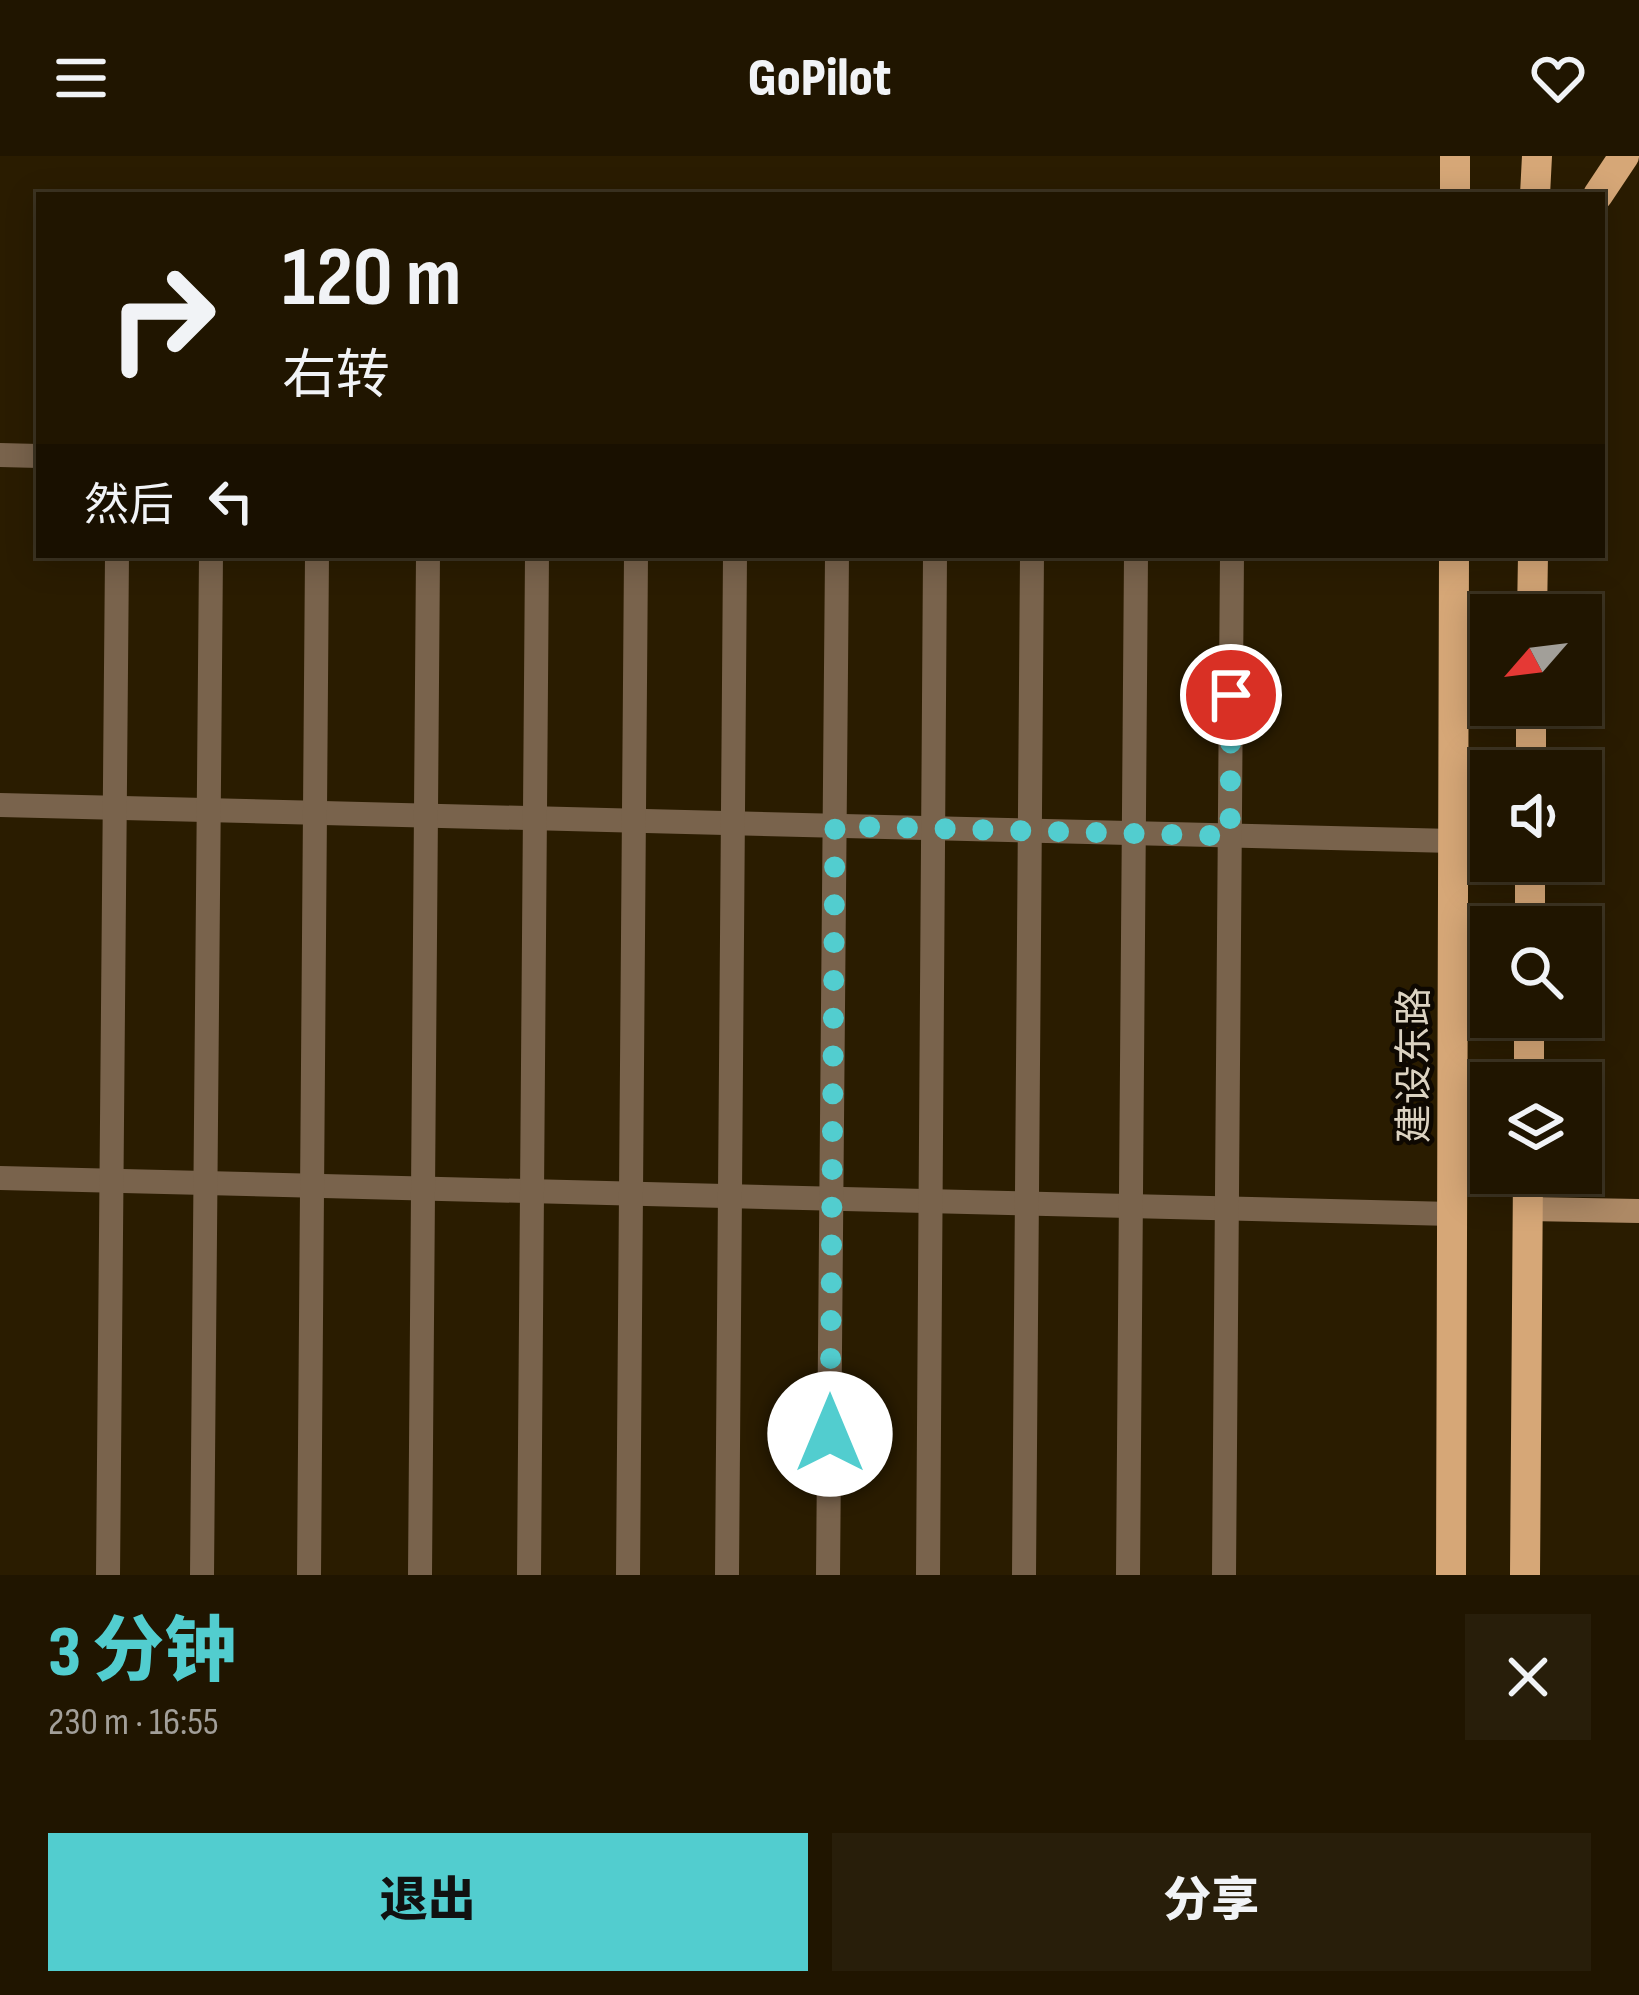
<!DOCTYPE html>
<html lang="zh">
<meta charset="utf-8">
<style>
body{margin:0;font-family:"Sofia Sans Condensed","Noto Sans SC",sans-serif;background:#281e0a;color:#f1f3f6;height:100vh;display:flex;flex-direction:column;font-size:45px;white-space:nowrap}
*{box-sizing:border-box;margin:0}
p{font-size:39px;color:#a29f99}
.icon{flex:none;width:66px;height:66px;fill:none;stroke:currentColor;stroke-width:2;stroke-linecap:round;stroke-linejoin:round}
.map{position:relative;height:1419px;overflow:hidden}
.details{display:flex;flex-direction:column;background:#201500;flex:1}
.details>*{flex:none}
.banner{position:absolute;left:36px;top:36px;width:1569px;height:366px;border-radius:0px;box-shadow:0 6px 30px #0003,0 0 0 3px #3d3422;background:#201500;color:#f1f3f6;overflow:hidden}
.needle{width:78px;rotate:242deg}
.tools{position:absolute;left:1470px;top:438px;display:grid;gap:24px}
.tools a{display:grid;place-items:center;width:132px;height:132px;border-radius:0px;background:#201500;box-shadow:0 6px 30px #0003,0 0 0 3px #3d3422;font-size:60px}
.pin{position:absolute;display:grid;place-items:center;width:102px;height:102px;color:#fff;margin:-51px;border:6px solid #fff;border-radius:50%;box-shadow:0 3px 12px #0007}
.me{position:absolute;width:132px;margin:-66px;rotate:0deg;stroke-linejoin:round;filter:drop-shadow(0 0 9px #0008)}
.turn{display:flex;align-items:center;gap:42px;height:252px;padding:0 48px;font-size:54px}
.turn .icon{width:156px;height:156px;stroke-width:2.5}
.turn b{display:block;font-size:84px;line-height:102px}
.then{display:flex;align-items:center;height:114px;padding:0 48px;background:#0003;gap:24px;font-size:45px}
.round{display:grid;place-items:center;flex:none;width:126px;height:126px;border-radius:0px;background:#281e0a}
.headline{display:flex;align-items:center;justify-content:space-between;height:204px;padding:0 48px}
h1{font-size:72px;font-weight:800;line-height:90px;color:#52cdcf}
.cta{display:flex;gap:24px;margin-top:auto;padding:24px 48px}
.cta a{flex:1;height:138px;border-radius:0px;background:#52cdcf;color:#111;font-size:48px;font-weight:800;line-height:138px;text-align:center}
.cta a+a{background:#281e0a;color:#f1f3f6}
header{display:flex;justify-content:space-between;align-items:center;height:156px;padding:0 48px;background:#201500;font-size:54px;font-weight:800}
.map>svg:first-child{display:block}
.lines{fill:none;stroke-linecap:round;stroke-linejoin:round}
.street{stroke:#79634c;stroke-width:24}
.secondary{stroke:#ad8965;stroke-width:24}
.primary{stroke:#d6a777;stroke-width:30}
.route{stroke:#52cdcf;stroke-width:21;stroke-dasharray:0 37.8}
.labels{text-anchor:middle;stroke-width:9;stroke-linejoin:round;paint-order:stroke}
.street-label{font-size:39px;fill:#dbd2c1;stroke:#0e0801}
</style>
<header><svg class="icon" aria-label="menu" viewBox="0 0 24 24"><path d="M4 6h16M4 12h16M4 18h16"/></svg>GoPilot<svg class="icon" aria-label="heart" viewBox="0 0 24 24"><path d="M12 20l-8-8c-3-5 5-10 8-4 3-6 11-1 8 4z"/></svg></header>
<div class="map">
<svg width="1639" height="1419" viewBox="0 0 1639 1419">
<rect width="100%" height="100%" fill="#2a1c00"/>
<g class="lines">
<g class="street">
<path d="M0 299 39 300"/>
<path d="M0 649 1453 685"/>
<path d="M0 1022 1452 1058"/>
<path d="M108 1419 117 399"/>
<path d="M202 1419 211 399"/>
<path d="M309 1419 317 399"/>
<path d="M420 1419 428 399"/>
<path d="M529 1419 537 399"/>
<path d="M628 1419 636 399"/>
<path d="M727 1419 735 399"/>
<path d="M828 1419 837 399"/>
<path d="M928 1419 935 399"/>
<path d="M1024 1419 1032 399"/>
<path d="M1128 1419 1136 399"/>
<path d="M1224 1419 1232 399"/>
</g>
<path class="secondary" d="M1528 1053 1639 1055"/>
<g class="primary">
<path d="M1455 39V0"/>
<path d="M1535 39 1537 0"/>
<path d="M1598 39 1624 0"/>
<path d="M1532 459 1533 399"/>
<path d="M1531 615V549"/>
<path d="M1530 771V705"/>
<path d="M1529 927V861"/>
<path d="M1451 1419 1454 399"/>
<path d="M1525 1419 1528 1017"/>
</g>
</g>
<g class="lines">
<path class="route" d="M830 1278 835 670 1230 680 1231 539"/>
</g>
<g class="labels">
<g class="street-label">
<text transform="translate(1413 909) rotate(-90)" y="14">建设东路</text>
</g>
</g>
</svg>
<div class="tools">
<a><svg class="needle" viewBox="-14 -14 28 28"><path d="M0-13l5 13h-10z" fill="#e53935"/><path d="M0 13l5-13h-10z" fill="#a29f99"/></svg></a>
<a><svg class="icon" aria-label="sound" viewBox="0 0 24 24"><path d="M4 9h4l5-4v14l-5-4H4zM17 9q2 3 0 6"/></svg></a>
<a><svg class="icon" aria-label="search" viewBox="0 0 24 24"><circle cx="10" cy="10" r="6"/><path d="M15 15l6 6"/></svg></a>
<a><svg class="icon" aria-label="layers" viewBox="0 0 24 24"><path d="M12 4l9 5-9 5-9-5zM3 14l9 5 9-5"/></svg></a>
</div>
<div class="pin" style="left:1231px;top:539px;background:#d93025"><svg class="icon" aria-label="arrive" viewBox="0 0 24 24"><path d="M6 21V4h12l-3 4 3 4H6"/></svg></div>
<svg class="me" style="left:830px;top:1278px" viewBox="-20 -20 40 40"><circle r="19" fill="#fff"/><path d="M0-13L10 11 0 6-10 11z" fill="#52cdcf"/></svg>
<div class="banner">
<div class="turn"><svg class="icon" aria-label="right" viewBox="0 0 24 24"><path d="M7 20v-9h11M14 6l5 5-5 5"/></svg><div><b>120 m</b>右转</div></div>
<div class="then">然后<svg class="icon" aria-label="left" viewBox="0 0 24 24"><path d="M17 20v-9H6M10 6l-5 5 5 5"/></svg></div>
</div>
</div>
<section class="details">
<div class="headline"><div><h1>3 分钟</h1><p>230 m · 16:55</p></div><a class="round"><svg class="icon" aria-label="close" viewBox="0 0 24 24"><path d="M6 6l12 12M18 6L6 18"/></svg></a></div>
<div class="cta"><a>退出</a><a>分享</a></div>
</section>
